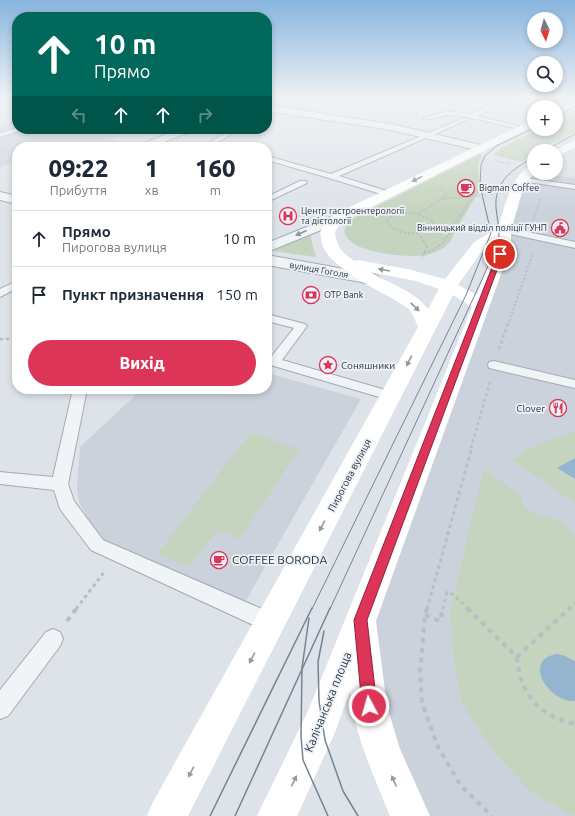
<!DOCTYPE html>
<html lang="uk">
<meta charset="utf-8">
<style>
body{margin:0;font-family:Ubuntu,sans-serif;background:#f6f6f7;color:#1f2937;height:100vh;display:flex;flex-direction:column;font-size:15px;white-space:nowrap}
*{box-sizing:border-box;margin:0}
p{font-size:13px;color:#747a83}
.icon{flex:none;width:22px;height:22px;fill:none;stroke:currentColor;stroke-width:2;stroke-linecap:round;stroke-linejoin:round}
.map{position:relative;flex:1;overflow:hidden}
.drawer{position:absolute;left:12px;top:142px;width:260px;height:252px;display:flex;flex-direction:column;background:#fff;border-radius:16px;box-shadow:0 2px 6px #0003}
.drawer>*{flex:none}
.guide{position:absolute;left:12px;top:12px;width:260px;height:122px;border-radius:16px;box-shadow:0 2px 6px #0003;background:#00695c;color:#fff;overflow:hidden}
.needle{width:26px;rotate:175deg}
.tools{position:absolute;left:527px;top:12px;display:grid;gap:8px}
.tools a{display:grid;place-items:center;width:36px;height:36px;border-radius:50%;background:#fff;box-shadow:0 2px 6px #0003;font-size:20px}
.pin{position:absolute;display:grid;place-items:center;width:34px;height:34px;color:#fff;margin:-17px;border:2px solid #fff;border-radius:50%;box-shadow:0 1px 4px #0007}
.me{position:absolute;width:44px;margin:-22px;rotate:354deg;stroke-linejoin:round;filter:drop-shadow(0 0 3px #0008)}
.turn{display:flex;align-items:center;gap:14px;height:84px;padding:0 16px;font-size:18px}
.turn .icon{width:52px;height:52px;stroke-width:2.5}
.turn b{display:block;font-size:28px;line-height:34px}
.lanes{display:flex;align-items:center;height:38px;padding:0 16px;background:#0003;justify-content:center;gap:20px;direction:ltr}
.lanes .off{opacity:.35}
.eta{display:flex;justify-content:space-evenly;align-items:center;height:68px;text-align:center}
.eta b{font-size:24px;font-weight:800;line-height:28px}
.cta{display:flex;gap:8px;margin-top:auto;padding:8px 16px}
.cta a{flex:1;height:46px;border-radius:24px;background:#dc3558;color:#fff;font-size:16px;font-weight:800;line-height:46px;text-align:center}
ul{padding:0;list-style:none}
li{display:flex;align-items:center;gap:12px;height:56px;padding:0 16px;border-top:1px solid #e0e1e3}
li div{flex:1}
li b{display:block;font-size:15px}
li em{font-style:normal}
.map>svg:first-child{display:block}
.built{fill:#ccd2dc}
.green{fill:#c5d4be}
.water{fill:#95b4ce}
.lines{fill:none;stroke-linecap:round;stroke-linejoin:round}
.lane-casing{stroke:#a3aab4;stroke-width:2}
.street-casing{stroke:#a3aab4;stroke-width:2}
.path-far5{stroke:#b8bec4;stroke-width:1;stroke-dasharray:1.5 1.5;stroke-linecap:butt}
.path-far4{stroke:#b8bec4;stroke-width:1.5;stroke-dasharray:1.5 1.5;stroke-linecap:butt}
.path-far3{stroke:#b8bec4;stroke-width:2;stroke-dasharray:2 2;stroke-linecap:butt}
.path-far2{stroke:#b8bec4;stroke-width:2.5;stroke-dasharray:3 3;stroke-linecap:butt}
.path-far1{stroke:#b8bec4;stroke-width:3;stroke-dasharray:3.5 3.5;stroke-linecap:butt}
.path{stroke:#b8bec4;stroke-width:4;stroke-dasharray:5 5;stroke-linecap:butt}
.lane{fill:#f1f4f7;fill-rule:evenodd}
.street{fill:#f1f4f7;fill-rule:evenodd}
.secondary{fill:#fff;fill-rule:evenodd}
.tram-far1{stroke:#768395;stroke-width:1}
.tram{stroke:#768395;stroke-width:1.5}
.oneway{fill:#9298a0}
.oneway2{fill:#8c939c}
.route{fill:#dc3558;stroke:#8f2239}
.labels{text-anchor:middle;stroke-width:3.5;stroke-linejoin:round;paint-order:stroke}
.far-poi-label{font-size:9px;fill:#263242;stroke:#eef2f7;text-anchor:start}
.far-street-label{font-size:9px;fill:#263242;stroke:#eef2f7}
.poi-label{font-size:10px;fill:#263242;stroke:#eef2f7;text-anchor:start}
.street-label{font-size:10px;fill:#263242;stroke:#eef2f7}
.near-poi-label{font-size:12px;fill:#263242;stroke:#eef2f7;text-anchor:start}
.near-street-label{font-size:12px;fill:#263242;stroke:#eef2f7}
</style>
<div class="map">
<svg width="575" height="816" viewBox="0 0 575 816">
<rect width="100%" height="100%" fill="#dee3e9"/>
<g class="built">
<path d="M267 99H338L328 104 317 102 297 112 267 107Z"/>
<path d="M17 118V129H98L105 132 104 133 117 136 109 139 124 143 115 146 118 147H17V161L0 167V127Z"/>
<path d="M534 173 575 178V816H410L361 620 517 189Z"/>
<path d="M267 373 361 399 245 602 99 538 79 502 77 488 80 447 142 389H267Z"/>
</g>
<g class="green">
<path d="M575 110V132L540 151H534V154L521 162 493 155 503 147 538 129H556V120Z"/>
<path d="M480 154 482 155 478 165 480 191C471 203 464 217 456 230 453 235 451 242 446 246 441 250 434 253 427 255 410 258 352 254 345 234 343 228 347 224 350 220Z"/>
<path d="M311 232V239L316 257 273 251Z"/>
<path d="M575 431V458L557 468 575 479V503L512 460 536 445Z"/>
<path d="M250 433 299 449 240 539 217 530 190 567 157 554Z"/>
<path d="M484 469 520 495 524 505 530 510 544 517 554 518 575 533V661L573 660 544 658C532 678 554 703 575 701V815H571L530 791 494 752 462 704 454 662 450 611Z"/>
</g>
<g class="water">
<path d="M575 458V479L557 468Z"/>
<path d="M558 654 565 656 575 661V701C548 703 521 658 558 654Z"/>
</g>
<g class="lines">
<g class="lane-casing">
<g id="lane">
<path d="M9 99H17V101Z"/>
<path d="M437 99 492 106V108L477 116 526 128 523 130 472 118 448 115 424 120V118L448 111 471 114 484 108 438 102 435 100Z"/>
<path d="M464 118 469 119 339 176 390 192V196H387L329 178 267 160V156L331 174Z"/>
<path d="M17 128 20 130 19 131 0 137V133Z"/>
<path d="M209 129H220L233 133 210 147H202L224 134Z"/>
<path d="M519 177 575 185V189L522 181 518 179Z"/>
<path d="M300 181H306L307 183 267 202V197Z"/>
<path d="M504 227 575 242V248L501 232 499 230 501 228Z"/>
<path d="M17 281V288L0 297V289Z"/>
<path d="M267 314 305 324 307 326 282 360 396 393 398 396 396 399 391 400 386 399 267 364V356L271 357 294 328 267 321Z"/>
<path d="M494 361 575 380V388L489 368 488 365 489 362Z"/>
<path d="M73 389H87L68 484 74 501 103 540 278 616 281 623 278 630 271 633 264 630 91 550 60 509 54 490 0 484V472L53 477Z"/>
<path d="M53 629 60 632 63 639 60 646 8 716 0 719V690L46 632Z"/>
</g>
</g>
<g class="street-casing">
<g id="street">
<path d="M498 99H523L566 103 570 106 566 109 502 102Z"/>
<path d="M267 105 391 124 485 146 486 148 481 151 391 130 267 111Z"/>
<path d="M180 129H194L192 131 152 147H138L139 145Z"/>
<path d="M0 192 17 196V204L0 200Z"/>
<path d="M336 215 341 216 343 219 341 222 267 252V243Z"/>
<path d="M267 255 372 274 378 276 380 279 378 282 372 284 267 265Z"/>
</g>
</g>
<path class="path-far5" d="M542 137 557 129"/>
<g class="path-far4">
<path d="M497 161 510 164"/>
<path d="M443 199 494 194"/>
<path d="M418 214 447 195 441 188"/>
<path d="M533 220 541 198"/>
<path d="M394 229 386 221C398 208 421 212 433 222V227L429 229"/>
<path d="M452 229 476 190"/>
</g>
<g class="path-far3">
<path d="M393 228C404 235 419 235 431 228"/>
<path d="M418 233 427 246 422 258"/>
<path d="M424 253C441 247 444 243 453 228"/>
<path d="M508 325 533 253"/>
</g>
<g class="path-far2">
<path d="M0 339H17"/>
<path d="M499 349 508 324"/>
<path d="M471 448 490 382"/>
</g>
<g class="path-far1">
<path d="M76 609 105 571"/>
<path d="M427 609 472 447"/>
<path d="M443 609 447 592 454 595 468 609"/>
<path d="M569 609 575 603"/>
</g>
<g class="path">
<path d="M427 608 425 615 420 672 422 703 438 747 461 786 492 816"/>
<path d="M467 608 517 657 570 608"/>
<path d="M425 615 440 621 443 608"/>
<path d="M67 621 77 608"/>
<path d="M517 657C520 695 538 715 575 724"/>
</g>
<use href="#lane" class="lane"/>
<use href="#street" class="street"/>
<g class="secondary">
<path d="M575 99V105L556 115V108Z"/>
<path d="M534 119V126L341 222 335 232C337 248 342 252 354 261L358 260 407 269 445 279 474 242 498 228C504 209 512 170 534 165V173H535L527 181 523 189 511 230V242L500 277 376 621 387 706 400 749 430 816H390C374 776 354 734 350 691L334 735 297 816H257L308 711 472 307 453 295 188 816H147L153 802 418 327 413 315 409 309C387 293 330 270 322 244 321 241 321 236 320 232L331 216ZM497 241 477 295 458 285 484 248ZM370 272 416 281 439 289 428 309C415 291 388 283 370 272Z"/>
<path d="M575 140V147L556 157V151H553Z"/>
</g>
<g class="tram-far1">
<path d="M556 117 575 107"/>
<path d="M544 151 575 134"/>
<path d="M312 609 466 295 491 233 480 185 481 165 485 156 496 146 534 128"/>
<path d="M330 609 490 262C494 253 498 245 499 235 499 226 497 217 496 208 494 181 513 169 534 157"/>
</g>
<g class="tram">
<path d="M309 618 302 668 301 736 303 760 328 816"/>
<path d="M324 631 318 662 319 701 325 740 343 791 358 816"/>
<path d="M210 816 312 608"/>
<path d="M235 816 330 608"/>
</g>
</g>
<defs><path id="oneway-solid" d="M-6-.8H1V-3.2L6.5 0L1 3.2V.8H-6Z"/></defs>
<g class="oneway">
<use href="#oneway-solid" transform="translate(417 179) rotate(154)"/>
<use href="#oneway-solid" transform="translate(384 270) rotate(-170)"/>
<use href="#oneway-solid" transform="translate(415 307) rotate(43)"/>
<use href="#oneway-solid" transform="translate(409 361) rotate(117)"/>
<use href="#oneway-solid" transform="translate(322 526) rotate(118)"/>
<use href="#oneway-solid" transform="translate(252 658) rotate(118)"/>
<use href="#oneway-solid" transform="translate(191 772) rotate(118)"/>
<use href="#oneway-solid" transform="translate(294 781) rotate(-65)"/>
<use href="#oneway-solid" transform="translate(394 781) rotate(-113)"/>
</g>
<use class="oneway2" href="#oneway-solid" transform="translate(301 233) rotate(156)"/>
<linearGradient id="sky" x2="0" y2="1"><stop stop-color="#87b4de"/><stop offset="0.46" stop-color="#f0f2f5"/><stop offset="1" stop-color="#f0f2f5" stop-opacity="0"/></linearGradient>
<rect width="575" height="213" fill="url(#sky)"/>
<path class="route" d="M498 252 503 254 367 620 377 706 374 711 369 713 364 711 362 706 354 620Z"/>
<defs>
<g id="cafe-ring" transform="scale(0.9)"><circle r="9.5" fill="#eef2f7" stroke="#dc3558" stroke-width="1.5"/><path d="M-5.5-4.5H6V0H3Q3 3.5 0 3.5H-2.5Q-5.5 3.5-5.5 0ZM3-3.2v2h1.7v-2ZM-6 4.5H4V6H-6Z" fill="#dc3558"/></g>
<g id="hospital-ring" transform="scale(0.9)"><circle r="9.5" fill="#eef2f7" stroke="#dc3558" stroke-width="1.5"/><path d="M-5-5h3v3.5h4V-5h3V5h-3V1.5h-4V5h-3Z" fill="#dc3558"/></g>
<g id="civic-ring" transform="scale(0.9)"><circle r="9.5" fill="#eef2f7" stroke="#dc3558" stroke-width="1.5"/><path d="M-.6-6.5H3V-4.5H.6V-3L4-1V1h2V6H-6V1h2V-1L-.6-3ZM-1.2 2.5V6h2.4V2.5Z" fill="#dc3558"/></g>
<g id="bank-ring" transform="scale(0.9)"><circle r="9.5" fill="#eef2f7" stroke="#dc3558" stroke-width="1.5"/><path d="M-6-4H6V4H-6ZM0-2.3a2.3 2.3 0 1 0 0 4.6a2.3 2.3 0 1 0 0-4.6Z" fill="#dc3558"/></g>
<g id="sight-ring" transform="scale(0.9)"><circle r="9.5" fill="#eef2f7" stroke="#dc3558" stroke-width="1.5"/><path d="M0-6L1.8-2.2L6-1.7L2.9 1.2L3.7 5.4L0 3.3L-3.7 5.4L-2.9 1.2L-6-1.7L-1.8-2.2Z" fill="#dc3558"/></g>
<g id="restaurant-ring" transform="scale(0.9)"><circle r="9.5" fill="#eef2f7" stroke="#dc3558" stroke-width="1.5"/><path d="M-5-6h1v4h1v-4h1v4h1v-4h1v5L-1.5 .5V6h-2V.5L-5-1ZM5-6V6H3V1.5H1.5Q1.5-4 5-6Z" fill="#dc3558"/></g>
</defs>
<g fill-rule="evenodd">
<use href="#cafe-ring" x="466" y="188"/>
<use href="#hospital-ring" x="288" y="216"/>
<use href="#civic-ring" x="560" y="228"/>
<use href="#bank-ring" x="311" y="295"/>
<use href="#sight-ring" x="328" y="365"/>
<use href="#restaurant-ring" x="558" y="408"/>
<use href="#cafe-ring" x="219" y="560"/>
</g>
<g class="labels">
<g class="far-poi-label">
<text x="479" y="191">Bigman Coffee</text>
<text x="301" y="214">Центр гастроентерології<tspan x="301" dy="10">та дієтології</tspan></text>
<text x="547" y="231" text-anchor="end">Вінницький відділ поліції ГУНП</text>
<text x="324" y="298">OTP Bank</text>
</g>
<g class="far-street-label">
<text transform="translate(319 270) rotate(10)" y="3">вулиця Гоголя</text>
</g>
<g class="poi-label">
<text x="341" y="369">Соняшники</text>
<text x="545" y="412" text-anchor="end">Clover</text>
</g>
<g class="street-label">
<text transform="translate(349 475) rotate(-62)" y="4">Пирогова вулиця</text>
</g>
<g class="near-poi-label">
<text x="232" y="564">COFFEE BORODA</text>
</g>
<g class="near-street-label">
<text transform="translate(328 702) rotate(-68)" y="4">Калічанська площа</text>
</g>
</g>
</svg>
<div class="tools">
<a><svg class="needle" viewBox="-14 -14 28 28"><path d="M0-13l5 13h-10z" fill="#e53935"/><path d="M0 13l5-13h-10z" fill="#747a83"/></svg></a>
<a><svg class="icon" aria-label="search" viewBox="0 0 24 24"><circle cx="10" cy="10" r="6"/><path d="M15 15l6 6"/></svg></a>
<a>+</a>
<a>−</a>
</div>
<div class="pin" style="left:500px;top:254px;background:#d93025"><svg class="icon" aria-label="arrive" viewBox="0 0 24 24"><path d="M6 21V4h12l-3 4 3 4H6"/></svg></div>
<svg class="me" style="left:369px;top:706px" viewBox="-20 -20 40 40"><circle r="17" fill="#dc3558" stroke="#fff" stroke-width="3"/><path d="M0-11L8 9 0 5-8 9z" fill="#fff"/></svg>
<div class="guide">
<div class="turn"><svg class="icon" aria-label="ahead" viewBox="0 0 24 24"><path d="M12 20V5M6 11l6-6 6 6"/></svg><div><b>10 m</b>Прямо</div></div>
<div class="lanes"><svg class="icon off" aria-label="left" viewBox="0 0 24 24"><path d="M17 20v-9H6M10 6l-5 5 5 5"/></svg><svg class="icon" aria-label="ahead" viewBox="0 0 24 24"><path d="M12 20V5M6 11l6-6 6 6"/></svg><svg class="icon" aria-label="ahead" viewBox="0 0 24 24"><path d="M12 20V5M6 11l6-6 6 6"/></svg><svg class="icon off" aria-label="right" viewBox="0 0 24 24"><path d="M7 20v-9h11M14 6l5 5-5 5"/></svg></div>
</div>
<section class="drawer">
<div class="eta">
<div><b>09:22</b><p>Прибуття</p></div>
<div><b>1</b><p>хв</p></div>
<div><b>160</b><p>m</p></div>
</div>
<ul>
<li><svg class="icon" aria-label="ahead" viewBox="0 0 24 24"><path d="M12 20V5M6 11l6-6 6 6"/></svg><div><b>Прямо</b><p>Пирогова вулиця</p></div><em>10 m</em></li>
<li><svg class="icon" aria-label="arrive" viewBox="0 0 24 24"><path d="M6 21V4h12l-3 4 3 4H6"/></svg><div><b>Пункт призначення</b></div><em>150 m</em></li>
</ul>
<div class="cta"><a>Вихід</a></div>
</section>
</div>
